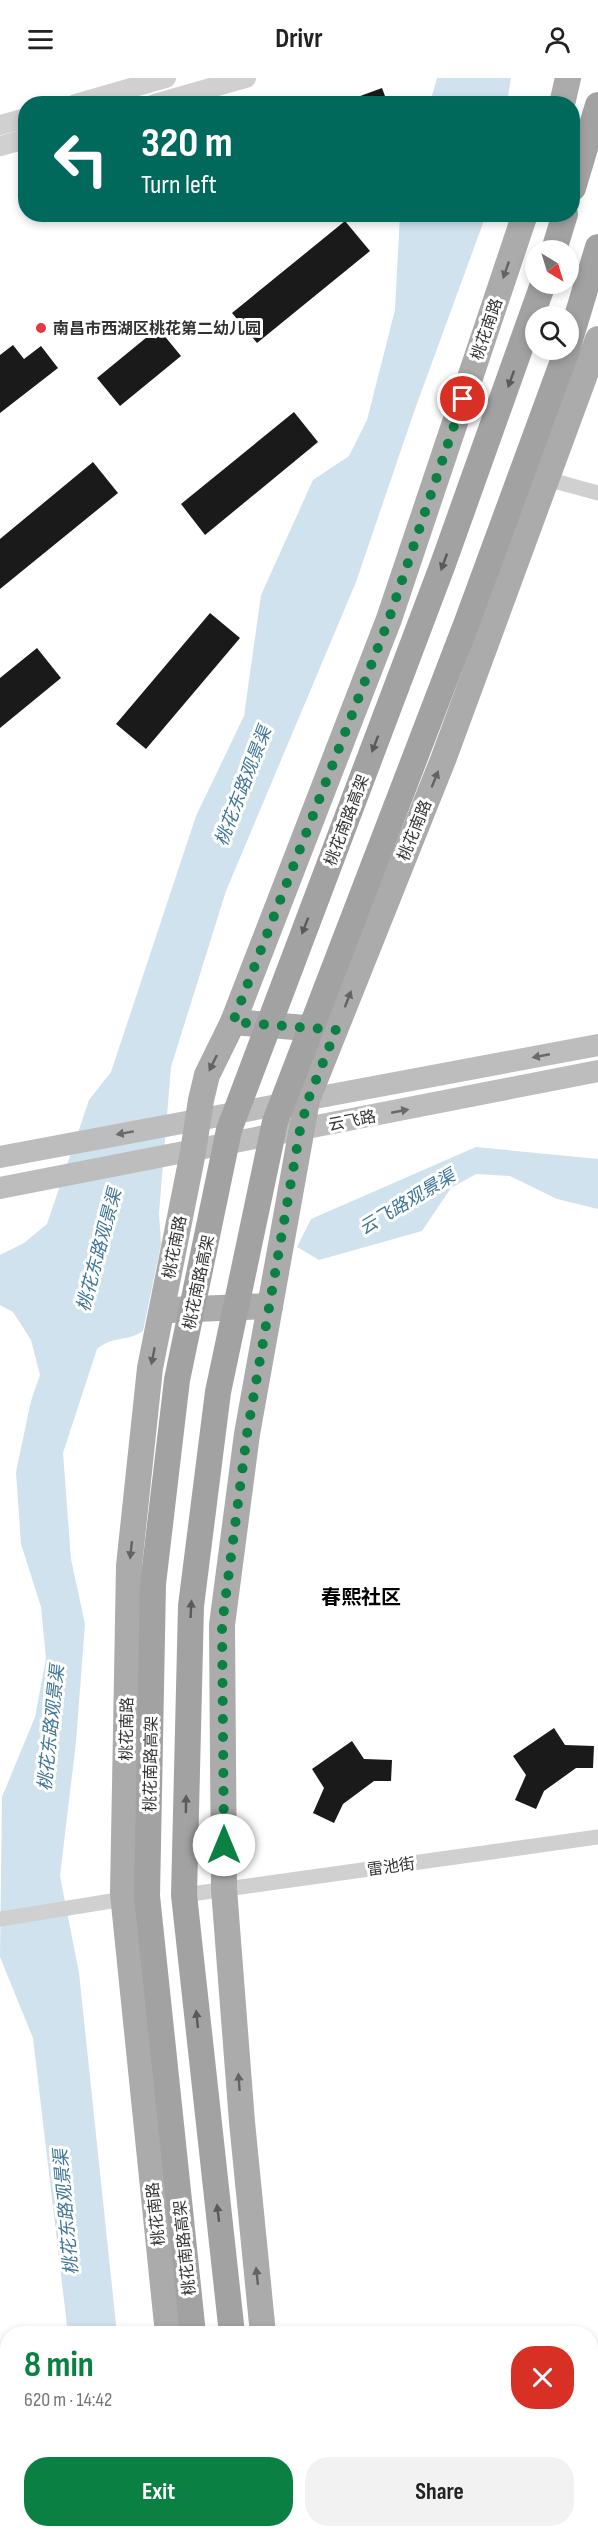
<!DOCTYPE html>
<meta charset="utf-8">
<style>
body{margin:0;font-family:"Sofia Sans Condensed","Noto Sans SC",sans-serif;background:#f2f2f2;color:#222;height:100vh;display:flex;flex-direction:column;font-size:22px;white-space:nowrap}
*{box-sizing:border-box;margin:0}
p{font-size:20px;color:#767676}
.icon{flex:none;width:33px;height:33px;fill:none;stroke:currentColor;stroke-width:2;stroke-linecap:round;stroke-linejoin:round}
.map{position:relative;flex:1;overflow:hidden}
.details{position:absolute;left:0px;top:2248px;width:598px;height:212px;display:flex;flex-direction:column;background:#fff;border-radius:24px 24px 0 0;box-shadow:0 3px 9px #0003}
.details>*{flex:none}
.guide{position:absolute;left:18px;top:18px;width:562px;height:126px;border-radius:24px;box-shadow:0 3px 9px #0003;background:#00695c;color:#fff;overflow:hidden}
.needle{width:39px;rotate:142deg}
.controls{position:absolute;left:525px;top:162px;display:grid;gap:12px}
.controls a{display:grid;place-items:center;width:54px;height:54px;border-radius:50%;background:#fff;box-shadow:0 3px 9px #0003;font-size:30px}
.pin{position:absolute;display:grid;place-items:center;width:51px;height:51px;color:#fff;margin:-26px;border:3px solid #fff;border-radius:50%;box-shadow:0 2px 6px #0007}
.me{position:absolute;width:66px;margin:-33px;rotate:0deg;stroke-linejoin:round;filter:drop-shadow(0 0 4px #0008)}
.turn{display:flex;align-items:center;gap:21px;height:126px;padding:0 24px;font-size:27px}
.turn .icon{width:78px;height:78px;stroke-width:2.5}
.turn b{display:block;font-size:42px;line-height:51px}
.round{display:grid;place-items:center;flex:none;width:63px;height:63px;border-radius:24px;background:#f2f2f2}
.overview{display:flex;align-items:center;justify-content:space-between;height:102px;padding:0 24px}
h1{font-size:36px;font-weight:700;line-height:45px;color:#0b8043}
.primary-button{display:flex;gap:12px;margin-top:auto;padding:12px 24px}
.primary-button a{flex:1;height:69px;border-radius:24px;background:#0b8043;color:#fff;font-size:24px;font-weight:700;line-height:69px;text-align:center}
.primary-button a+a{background:#f2f2f2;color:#222}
header{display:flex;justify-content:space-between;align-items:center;height:78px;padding:0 24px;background:#fff;font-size:27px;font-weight:700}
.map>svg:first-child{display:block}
.water{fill:#cfe2ee}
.building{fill:#1a1a1a}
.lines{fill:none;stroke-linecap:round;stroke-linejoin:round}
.minor{stroke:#d0d0d0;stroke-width:15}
.tertiary{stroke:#d0d0d0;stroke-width:20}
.secondary{stroke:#bdbdbd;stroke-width:22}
.primary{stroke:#ababab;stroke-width:26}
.trunk{stroke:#a2a2a2;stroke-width:26}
.trunk-bridge{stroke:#a2a2a2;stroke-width:26}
.oneway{fill:#636363}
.oneway2{fill:#5a5a5a}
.oneway3{fill:#6a6a6a}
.route{stroke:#0b8043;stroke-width:10;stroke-dasharray:0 18}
.poi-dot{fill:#e63946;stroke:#fff;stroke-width:2}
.labels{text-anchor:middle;stroke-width:6;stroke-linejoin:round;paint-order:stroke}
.poi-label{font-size:16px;font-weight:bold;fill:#333;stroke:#fff;text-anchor:start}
.street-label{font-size:16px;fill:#333;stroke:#fff}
.water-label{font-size:18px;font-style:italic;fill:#3f7597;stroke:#fff}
.quarter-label{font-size:20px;font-weight:bold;fill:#000;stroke:#fff}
</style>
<header><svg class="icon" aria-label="menu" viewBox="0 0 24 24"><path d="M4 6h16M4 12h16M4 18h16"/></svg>Drivr<svg class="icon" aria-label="person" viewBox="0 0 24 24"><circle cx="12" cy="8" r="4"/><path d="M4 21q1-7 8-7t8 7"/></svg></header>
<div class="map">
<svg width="598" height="2459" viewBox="0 0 598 2459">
<rect width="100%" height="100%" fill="#fff"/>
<g class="water">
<path d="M437 0H511L507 25H430Z"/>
<path d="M400 137H486L415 331 356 504 226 813 171 989 159 1135 161 1166 143 1253C128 1264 114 1257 97 1271L63 1375 71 1481 85 1546 76 1664 60 1798 79 1895 117 2256H68L33 1960 0 1879 2 1719 35 1639 46 1581 41 1529 21 1466 16 1394 31 1323 40 1297 31 1262 13 1234 0 1227V1177L24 1165 47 1146 89 1022 111 994 196 738 244 638 261 517 313 402 349 378 367 342 395 232Z"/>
<path d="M476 1069 598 1081V1131L557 1121 510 1098 476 1096 451 1110 422 1153 319 1182 297 1169 311 1141Z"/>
<path d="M58 2453H134L135 2459H58Z"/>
</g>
<g class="building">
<path d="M382 10 388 26H344V24Z"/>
<path d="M345 143 370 173 257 265 232 235Z"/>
<path d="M158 250 181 278 120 328 97 300Z"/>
<path d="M13 267 24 281 41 268 58 290 0 335V277Z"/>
<path d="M294 334 318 364 205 457 181 426Z"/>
<path d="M93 384 118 415 0 511V461Z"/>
<path d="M210 535 240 560 146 671 116 646Z"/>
<path d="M37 570 61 600 0 650V600Z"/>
<path d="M554 1650 565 1667 594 1668 593 1690H576L544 1713 536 1731 515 1722 526 1697 513 1678Z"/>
<path d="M352 1663 364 1681 392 1682 391 1703H374L343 1726 334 1745 313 1735 324 1710 312 1691Z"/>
</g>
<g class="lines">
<g class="minor">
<path d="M547 401 598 415"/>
<path d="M184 1817 598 1759"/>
<path d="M0 1841 130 1820"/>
</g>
<g class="tertiary">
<path d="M75 26 166 0"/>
<path d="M154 26 246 0"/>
<path d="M0 47 26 40"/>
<path d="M0 68 26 61"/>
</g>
<g class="secondary">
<path d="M0 1079 598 967"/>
<path d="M0 1110 598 993"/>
</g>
<g class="primary">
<path d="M562 26 568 0"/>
<path d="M233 944 331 952"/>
<path d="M171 1232 270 1228"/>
<path d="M168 2256 123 1816 129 1488 150 1290 193 1074 201 1022 207 997 233 944 389 541 525 136"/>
<path d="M263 2256 242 2044 224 1811 222 1547 247 1356 307 1022 443 682 598 261"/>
<path d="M188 2452V2459"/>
<path d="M282 2452 283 2459"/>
</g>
<g class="trunk">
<path d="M573 110 598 27"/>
<path d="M554 172 565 136"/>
<path d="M568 268 598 169"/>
<path d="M213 2452 214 2459"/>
<path d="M253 2452 254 2459"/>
</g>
<g class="trunk-bridge">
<path d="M193 2256 147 1818 153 1506 177 1302 229 1052 443 486 543 206"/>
<path d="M232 2256 184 1817 191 1528 218 1314 275 1044 467 544 567 272"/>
</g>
</g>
<defs><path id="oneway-solid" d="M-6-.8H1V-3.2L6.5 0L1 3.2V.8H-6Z" transform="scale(1.5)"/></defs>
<g class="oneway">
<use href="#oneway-solid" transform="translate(506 192) rotate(109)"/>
<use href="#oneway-solid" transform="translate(435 701) rotate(-68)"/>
<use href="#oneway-solid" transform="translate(348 921) rotate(-69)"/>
<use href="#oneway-solid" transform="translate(213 985) rotate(116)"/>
<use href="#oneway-solid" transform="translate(153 1278) rotate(101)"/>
<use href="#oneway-solid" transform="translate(131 1472) rotate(96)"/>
<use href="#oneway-solid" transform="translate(239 2004) rotate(-94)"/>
<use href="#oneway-solid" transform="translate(257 2198) rotate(-96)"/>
</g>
<g class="oneway2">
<use href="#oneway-solid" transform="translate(511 301) rotate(110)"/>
<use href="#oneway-solid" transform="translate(444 484) rotate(110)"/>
<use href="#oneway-solid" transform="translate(375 666) rotate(111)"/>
<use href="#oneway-solid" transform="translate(305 848) rotate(111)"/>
<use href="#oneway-solid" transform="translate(191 1531) rotate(-87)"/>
<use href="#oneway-solid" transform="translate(186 1726) rotate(-89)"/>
<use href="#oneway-solid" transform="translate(197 1941) rotate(-96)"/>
<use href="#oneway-solid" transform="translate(218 2135) rotate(-97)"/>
</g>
<g class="oneway3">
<use href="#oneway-solid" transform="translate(541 978) rotate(169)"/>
<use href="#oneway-solid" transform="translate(400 1033) rotate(-11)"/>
<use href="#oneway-solid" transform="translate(125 1055) rotate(170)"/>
</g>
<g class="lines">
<path class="route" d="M224 1767 222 1547 247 1356 300 1052 308 1022 336 952 233 944 389 541 463 321"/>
</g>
<circle class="poi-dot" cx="41" cy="250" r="6"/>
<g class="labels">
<g class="poi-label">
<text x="53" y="256">南昌市西湖区桃花第二幼儿园</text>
</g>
<g class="street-label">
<text transform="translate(486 251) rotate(-71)" y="6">桃花南路</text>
<text transform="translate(346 742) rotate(-69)" y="6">桃花南路高架</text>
<text transform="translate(414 752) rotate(-68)" y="6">桃花南路</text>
<text transform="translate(352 1042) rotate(-11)" y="6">云飞路</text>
<text transform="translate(174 1169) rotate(-79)" y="6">桃花南路</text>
<text transform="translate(198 1204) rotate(-78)" y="6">桃花南路高架</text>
<text transform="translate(126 1651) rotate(-89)" y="6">桃花南路</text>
<text transform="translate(150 1686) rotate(-89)" y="6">桃花南路高架</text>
<text transform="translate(391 1788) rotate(-8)" y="6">雷池街</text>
<text transform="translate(155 2136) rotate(-96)" y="6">桃花南路</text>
<text transform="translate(184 2170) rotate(-96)" y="6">桃花南路高架</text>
</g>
<g class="water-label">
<text transform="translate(243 708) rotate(-69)" y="6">桃花东路观景渠</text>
<text transform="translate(407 1124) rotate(-31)" y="6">云飞路观景渠</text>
<text transform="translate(99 1172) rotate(-75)" y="6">桃花东路观景渠</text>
<text transform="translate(51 1650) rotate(-84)" y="6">桃花东路观景渠</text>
<text transform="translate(66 2134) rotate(-95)" y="6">桃花东路观景渠</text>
</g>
<g class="quarter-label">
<text x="361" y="1526">春熙社区</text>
</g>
</g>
</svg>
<div class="controls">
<a><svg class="needle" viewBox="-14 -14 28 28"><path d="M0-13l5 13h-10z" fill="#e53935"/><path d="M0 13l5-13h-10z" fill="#767676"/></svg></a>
<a><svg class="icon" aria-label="search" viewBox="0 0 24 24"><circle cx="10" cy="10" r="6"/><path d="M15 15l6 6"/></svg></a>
</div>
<div class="pin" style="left:463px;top:321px;background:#d93025"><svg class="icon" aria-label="arrive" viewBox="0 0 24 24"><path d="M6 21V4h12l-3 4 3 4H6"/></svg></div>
<svg class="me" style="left:224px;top:1767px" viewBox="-20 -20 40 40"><circle r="19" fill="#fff"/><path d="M0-13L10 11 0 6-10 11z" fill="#0b8043"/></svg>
<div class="guide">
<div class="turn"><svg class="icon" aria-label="left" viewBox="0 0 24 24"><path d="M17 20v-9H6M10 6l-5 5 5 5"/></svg><div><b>320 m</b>Turn left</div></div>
</div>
<section class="details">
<div class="overview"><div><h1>8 min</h1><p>620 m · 14:42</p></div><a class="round" style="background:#d93025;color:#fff"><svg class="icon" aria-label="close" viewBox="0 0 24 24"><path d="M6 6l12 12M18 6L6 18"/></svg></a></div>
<div class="primary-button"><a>Exit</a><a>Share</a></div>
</section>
</div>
